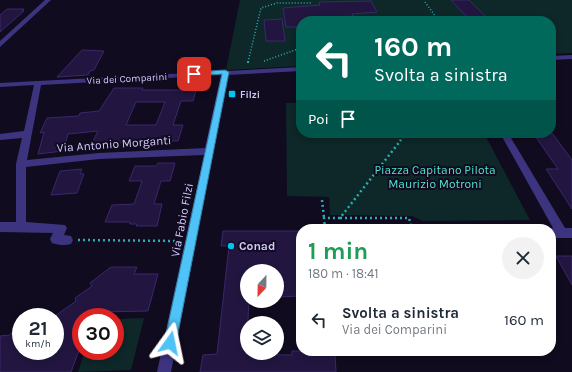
<!DOCTYPE html>
<html lang="it">
<meta charset="utf-8">
<style>
body{margin:0;font-family:Karla,sans-serif;background:#f2f2f3;color:#1f2937;height:100vh;display:flex;flex-direction:column;font-size:15px;white-space:nowrap}
*{box-sizing:border-box;margin:0}
p{font-size:13px;color:#747a83}
.icon{flex:none;width:22px;height:22px;fill:none;stroke:currentColor;stroke-width:2;stroke-linecap:round;stroke-linejoin:round}
.map{position:relative;flex:1;overflow:hidden}
.details{position:absolute;left:296px;top:224px;width:260px;height:132px;display:flex;flex-direction:column;background:#fff;border-radius:16px;box-shadow:0 2px 6px #0003}
.details>*{flex:none}
.guide{position:absolute;left:296px;top:16px;width:260px;height:122px;border-radius:16px;box-shadow:0 2px 6px #0003;background:#00695c;color:#fff;overflow:hidden}
.needle{width:26px;rotate:202deg}
.buttons{position:absolute;left:240px;top:264px;display:grid;gap:8px}
.buttons a{display:grid;place-items:center;width:44px;height:44px;border-radius:50%;background:#fff;box-shadow:0 2px 6px #0003;font-size:20px}
.speed{position:absolute;left:12px;top:308px;display:flex;gap:8px;font-size:20px;font-weight:700;text-align:center}
.speed>*{display:grid;place-content:center;width:52px;height:52px;border-radius:50%;background:#fff;box-shadow:0 2px 6px #0003;line-height:1}
.speed small{font-size:10px;font-weight:400}
.speed .limit{border:6px solid #d22;background:#fff;color:#111}
.pin{position:absolute;display:grid;place-items:center;width:34px;height:34px;color:#fff;margin:-17px;border-radius:8px;box-shadow:0 2px 6px #0006}
.me{position:absolute;width:44px;margin:-22px;rotate:12deg;stroke-linejoin:round;filter:drop-shadow(0 0 3px #0008)}
.turn{display:flex;align-items:center;gap:14px;height:84px;padding:0 12px;font-size:18px}
.turn .icon{width:52px;height:52px;stroke-width:2.5}
.turn b{display:block;font-size:28px;line-height:34px}
.then{display:flex;align-items:center;height:38px;padding:0 12px;background:#0003;gap:8px;font-size:15px}
.round{display:grid;place-items:center;flex:none;width:42px;height:42px;border-radius:21px;background:#f2f2f3}
.headline{display:flex;align-items:center;justify-content:space-between;height:68px;padding:0 12px}
h1{font-size:24px;font-weight:700;line-height:30px;color:#1e9e55}
ul{padding:0;list-style:none}
li{display:flex;align-items:center;gap:12px;height:56px;padding:0 12px}
li div{flex:1}
li b{display:block;font-size:15px}
li em{font-style:normal}
.map>svg:first-child{display:block}
.green{fill:#0e2728}
.building{fill:#221640;stroke:#3b276c;fill-rule:evenodd}
.lines{fill:none;stroke-linecap:round;stroke-linejoin:round}
.path-far2{stroke:#28afb3;stroke-width:1.5;stroke-dasharray:1 2;stroke-linecap:butt}
.path-far1{stroke:#28afb3;stroke-width:2;stroke-dasharray:1.5 2.5;stroke-linecap:butt}
.path{stroke:#28afb3;stroke-width:2.5;stroke-dasharray:2 3;stroke-linecap:butt}
.minor{fill:#3d347f;fill-rule:evenodd}
.route{fill:#4fc3f7;stroke:#337fa1}
.poi-dot{fill:#00c5f3;stroke:#100b1e;stroke-width:1.5}
.labels{text-anchor:middle;stroke-width:4;stroke-linejoin:round;paint-order:stroke}
.far-street-label{font-size:10px;fill:#d3c8ff;stroke:#100b1e}
.far-poi-label{font-size:10px;font-weight:bold;fill:#d3c8ff;stroke:#100b1e;text-anchor:start}
.street-label{font-size:12px;fill:#d3c8ff;stroke:#100b1e}
.park-label{font-size:12px;fill:#50e3cb;stroke:#100b1e}
.poi-label{font-size:12px;font-weight:bold;fill:#d3c8ff;stroke:#100b1e;text-anchor:start}
</style>
<div class="map">
<svg width="572" height="372" viewBox="0 0 572 372">
<rect width="100%" height="100%" fill="#100b1e"/>
<g class="green">
<path d="M240 0H572V53L551 54V21H301V66L226 70Z"/>
<path d="M286 103H301V133H346L367 137 374 136 376 133H484L530 220 423 221 412 216 330 215 329 197 287 196Z"/>
<path d="M144 318 131 370 78 372 85 351H115V319Z"/>
</g>
<g class="building">
<path d="M451 0H469L490 21H471Z"/>
<path d="M371 1 377 12 352 14 355 21H301V27H286L283 8 320 5 319 2Z"/>
<path d="M7 9H24L22 11H24L0 32V15Z"/>
<path d="M282 19 285 41H266L264 20Z"/>
<path d="M82 50 104 51 94 70 90 71 88 75 57 77Z"/>
<path d="M114 88H143L142 90H196L193 101H181L173 125H183L178 141H141L140 143H92L98 131 68 134 63 151 38 154 44 132 40 133 47 118 79 116 80 113 99 111ZM136 102H165L156 125H126Z"/>
<path d="M533 133H552L572 160V209L546 169H558Z"/>
<path d="M158 163H175L170 181H161L154 204H162L157 226H136L137 224H130V222H105L112 205 134 204 142 181H129L135 166H156Z"/>
<path d="M82 169 80 174H84L77 193 51 195 60 171Z"/>
<path d="M223 231H301V296L277 297V271H247V301H249L246 354 292 355V351H321V355H335L336 372H200L203 355 217 354 229 246H221Z"/>
<path d="M556 256H572V285Z"/>
<path d="M111 267H137L134 274H158L148 311 100 312 94 317H81V345L71 372H0V336L10 335 12 332H21V351H55V316L76 301 75 298 92 286 90 283Z"/>
</g>
<g class="lines">
<g class="path-far2">
<path d="M425 2 439 21"/>
<path d="M297 31 301 41"/>
<path d="M264 61 301 48"/>
<path d="M248 62 261 8 277 3H312"/>
</g>
<g class="path-far1">
<path d="M248 63V61"/>
<path d="M400 141 406 133"/>
</g>
<g class="path">
<path d="M322 200 324 218"/>
<path d="M340 218H409L412 229"/>
<path d="M325 229 324 218H340L401 140"/>
<path d="M78 240 179 241"/>
</g>
<g class="minor">
<path d="M45 0H51L0 47V41Z"/>
<path d="M572 55V59L551 60V56Z"/>
<path d="M301 67V71L228 75 171 372H157L204 155 99 159 26 167V222L65 225 67 228 64 235 71 236 73 240 71 244C65 246 58 245 52 243L50 239 53 233 0 232V222H16V164L22 138 0 140V134L24 131 34 85 0 87V83ZM221 75 205 148 99 153 27 160 41 85Z"/>
<path d="M500 133H508L565 228H572V238H551V229H548L553 228Z"/>
</g>
</g>
<path class="route" d="M225 70 229 72 176 343 174 347 170 349 165 347 164 343 222 74 194 76 191 74 194 72Z"/>
<g class="poi-dot">
<rect x="228" y="90" width="8" height="8" rx="2"/>
<circle cx="231" cy="246" r="4"/>
</g>
<g class="labels">
<g class="far-street-label">
<text transform="translate(127 78) rotate(-3)" y="4">Via dei Comparini</text>
</g>
<g class="far-poi-label">
<text x="240" y="98">Filzi</text>
</g>
<g class="street-label">
<text transform="translate(114 144) rotate(-4)" y="4">Via Antonio Morganti</text>
<text transform="translate(182 220) rotate(-79)" y="4">Via Fabio Filzi</text>
</g>
<g class="park-label">
<text x="435" y="174">Piazza Capitano Pilota<tspan x="435" dy="14">Maurizio Motroni</tspan></text>
</g>
<g class="poi-label">
<text x="239" y="250">Conad</text>
</g>
</g>
</svg>
<div class="buttons">
<a><svg class="needle" viewBox="-14 -14 28 28"><path d="M0-13l5 13h-10z" fill="#e53935"/><path d="M0 13l5-13h-10z" fill="#747a83"/></svg></a>
<a><svg class="icon" aria-label="layers" viewBox="0 0 24 24"><path d="M12 4l9 5-9 5-9-5zM3 14l9 5 9-5"/></svg></a>
</div>
<div class="speed"><div>21<small>km/h</small></div><div class="limit">30</div></div>
<div class="pin" style="left:194px;top:74px;background:#d93025"><svg class="icon" aria-label="arrive" viewBox="0 0 24 24"><path d="M6 21V4h12l-3 4 3 4H6"/></svg></div>
<svg class="me" style="left:170px;top:343px" viewBox="-20 -20 40 40"><path d="M0-17L14 15 0 8-14 15z" fill="#4fc3f7" stroke="#fff" stroke-width="4"/></svg>
<div class="guide">
<div class="turn"><svg class="icon" aria-label="left" viewBox="0 0 24 24"><path d="M17 20v-9H6M10 6l-5 5 5 5"/></svg><div><b>160 m</b>Svolta a sinistra</div></div>
<div class="then">Poi<svg class="icon" aria-label="arrive" viewBox="0 0 24 24"><path d="M6 21V4h12l-3 4 3 4H6"/></svg></div>
</div>
<section class="details">
<div class="headline"><div><h1>1 min</h1><p>180 m · 18:41</p></div><a class="round"><svg class="icon" aria-label="close" viewBox="0 0 24 24"><path d="M6 6l12 12M18 6L6 18"/></svg></a></div>
<ul>
<li><svg class="icon" aria-label="left" viewBox="0 0 24 24"><path d="M17 20v-9H6M10 6l-5 5 5 5"/></svg><div><b>Svolta a sinistra</b><p>Via dei Comparini</p></div><em>160 m</em></li>
</ul>
</section>
</div>
